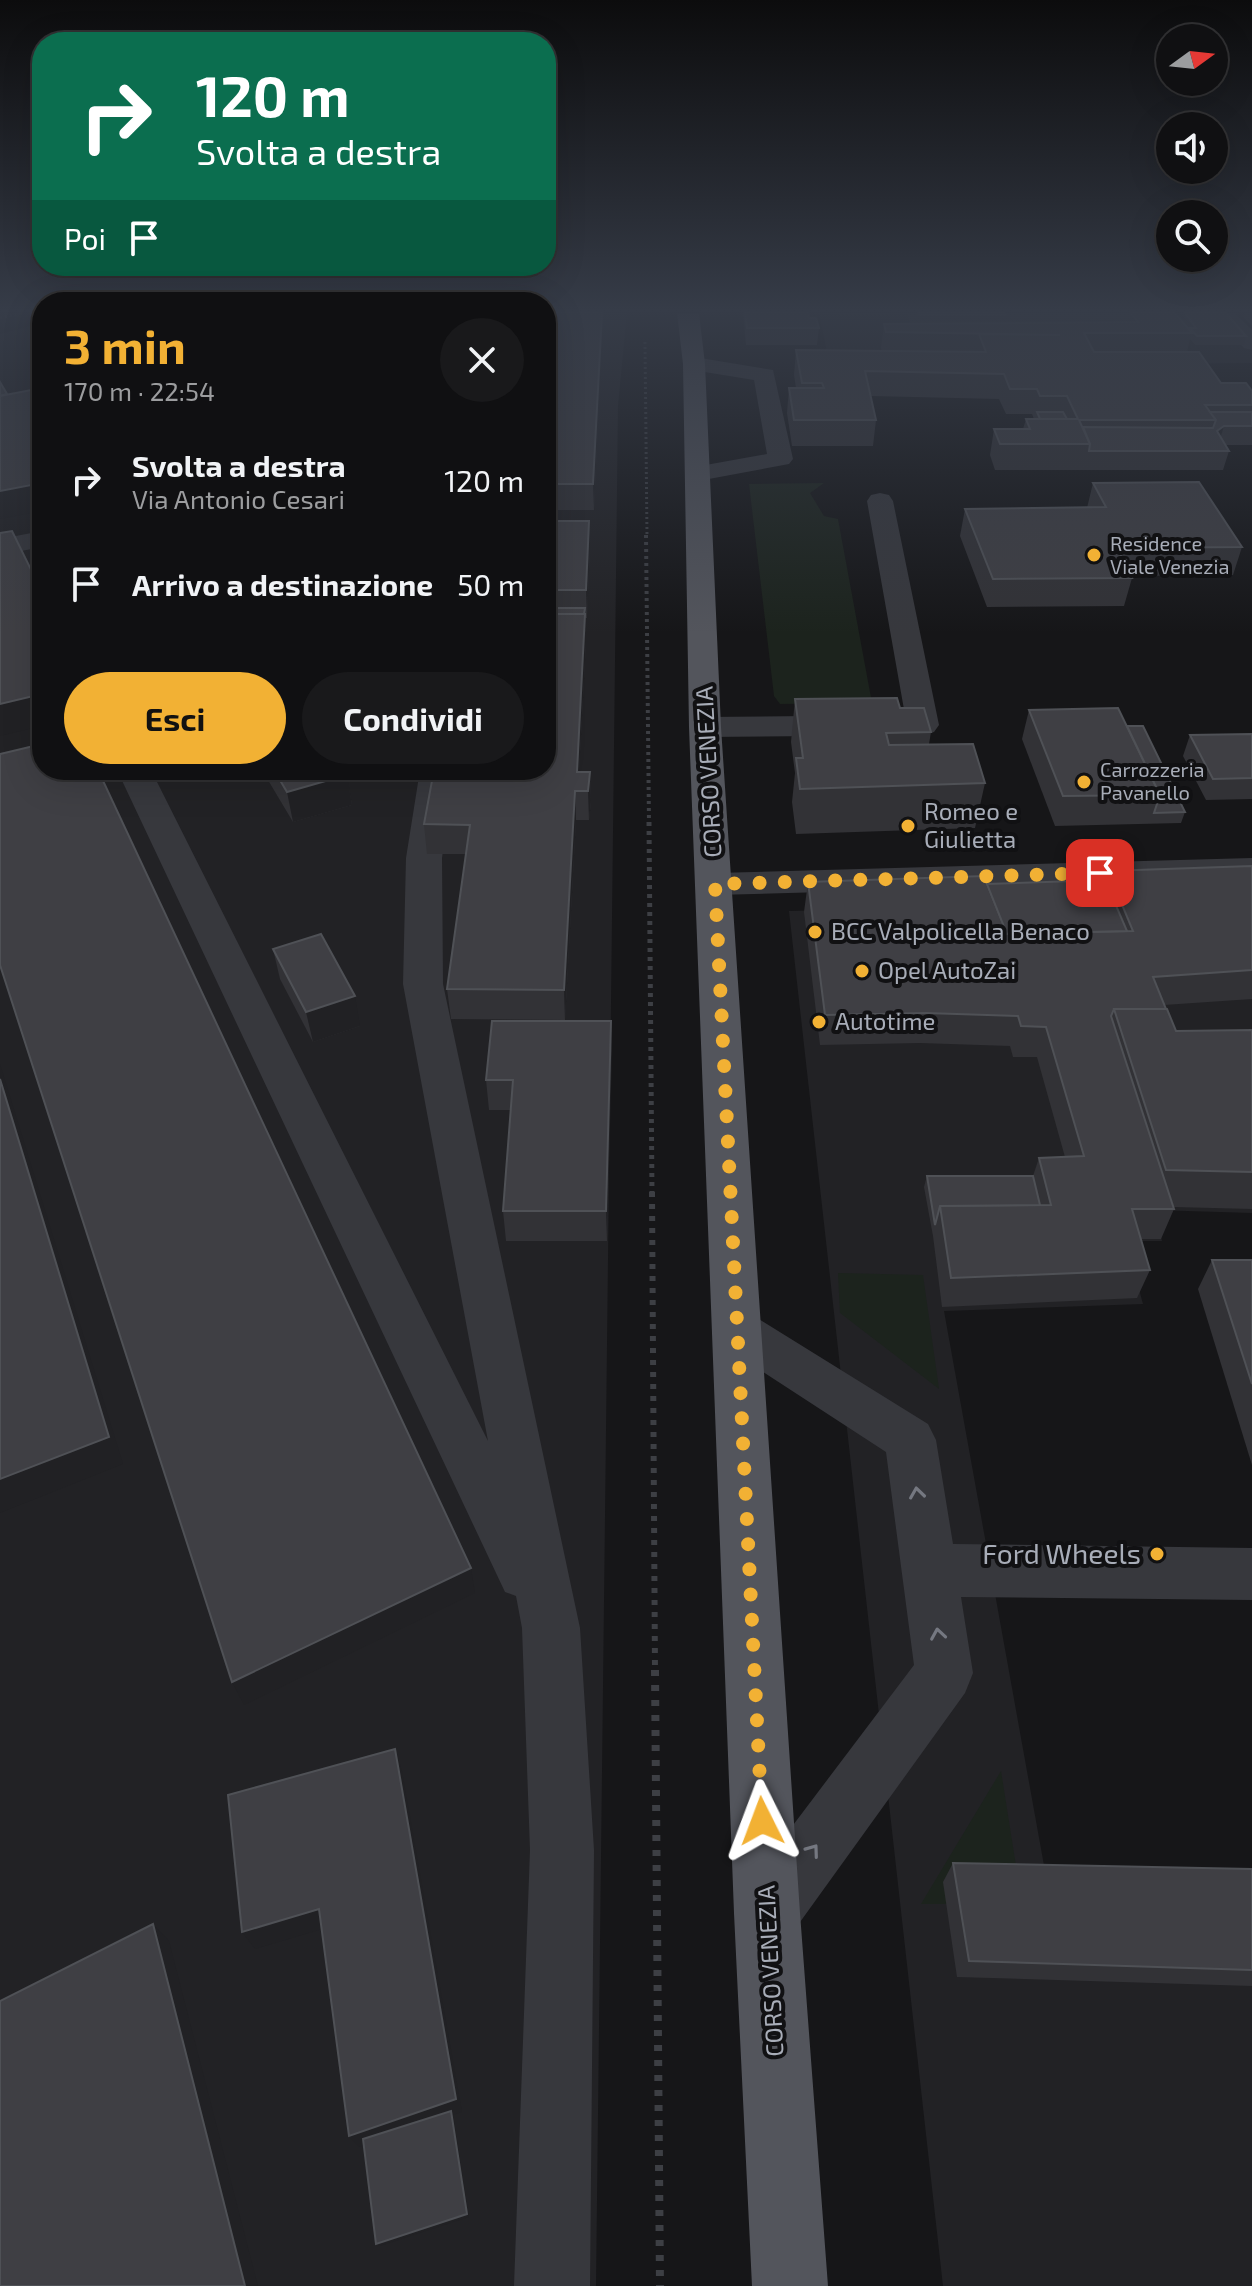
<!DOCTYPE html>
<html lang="it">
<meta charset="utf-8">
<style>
body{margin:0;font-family:"Exo 2",sans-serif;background:#19191b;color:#f1f3f6;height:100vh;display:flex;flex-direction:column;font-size:30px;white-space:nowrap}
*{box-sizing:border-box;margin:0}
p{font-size:26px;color:#9c9d9f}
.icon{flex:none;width:44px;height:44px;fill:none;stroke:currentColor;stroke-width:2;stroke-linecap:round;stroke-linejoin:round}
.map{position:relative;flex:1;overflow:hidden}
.side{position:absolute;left:32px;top:292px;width:524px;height:488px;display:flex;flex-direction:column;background:#101012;border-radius:32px;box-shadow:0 8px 32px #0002,0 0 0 2px #303032}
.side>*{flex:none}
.top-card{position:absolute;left:32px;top:32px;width:524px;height:244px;border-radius:32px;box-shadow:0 8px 32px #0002,0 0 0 2px #303032;background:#0b6e4f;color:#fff;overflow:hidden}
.needle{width:52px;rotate:75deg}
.tools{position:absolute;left:1156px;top:24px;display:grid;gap:16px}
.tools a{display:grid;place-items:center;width:72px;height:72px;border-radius:50%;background:#101012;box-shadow:0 8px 32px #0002,0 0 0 2px #303032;font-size:40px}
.pin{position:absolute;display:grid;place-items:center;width:68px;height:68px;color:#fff;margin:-34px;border-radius:16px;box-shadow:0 4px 12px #0006}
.me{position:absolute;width:88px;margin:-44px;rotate:357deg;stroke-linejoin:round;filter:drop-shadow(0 0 6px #0008)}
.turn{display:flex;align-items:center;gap:28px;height:168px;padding:0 32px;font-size:36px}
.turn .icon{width:104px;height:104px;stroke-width:2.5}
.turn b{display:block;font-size:56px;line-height:68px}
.then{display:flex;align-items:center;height:76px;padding:0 32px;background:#0003;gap:16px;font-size:30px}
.round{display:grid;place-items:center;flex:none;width:84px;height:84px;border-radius:42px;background:#19191b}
.overview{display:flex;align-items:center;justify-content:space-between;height:136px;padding:0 32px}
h1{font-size:48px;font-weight:700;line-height:60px;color:#f2b134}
.button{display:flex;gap:16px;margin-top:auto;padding:16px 32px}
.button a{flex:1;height:92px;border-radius:48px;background:#f2b134;color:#111;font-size:32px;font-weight:700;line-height:92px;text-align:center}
.button a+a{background:#19191b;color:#f1f3f6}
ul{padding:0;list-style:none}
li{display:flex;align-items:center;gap:24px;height:104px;padding:0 32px}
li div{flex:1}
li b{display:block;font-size:30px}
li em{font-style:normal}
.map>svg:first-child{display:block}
.built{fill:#222225}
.green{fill:#1c231d}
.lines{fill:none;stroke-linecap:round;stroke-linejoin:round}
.path-far4{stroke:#3d3f44;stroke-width:3;stroke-dasharray:2 3;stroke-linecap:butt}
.path-far3{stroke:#3d3f44;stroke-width:4;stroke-dasharray:3 4;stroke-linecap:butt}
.path-far2{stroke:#3d3f44;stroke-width:5;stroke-dasharray:4 5;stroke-linecap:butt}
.path-far1{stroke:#3d3f44;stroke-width:6;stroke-dasharray:5 7;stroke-linecap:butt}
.path{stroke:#3d3f44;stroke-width:8;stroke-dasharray:6 9;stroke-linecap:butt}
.minor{fill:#37383d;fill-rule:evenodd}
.major{fill:#53555c;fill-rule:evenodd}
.wall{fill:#323236;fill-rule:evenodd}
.shaded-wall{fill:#212124}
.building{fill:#3f3f44;stroke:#4f5156;stroke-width:2}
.oneway{stroke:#757881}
.route{stroke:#f2b134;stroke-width:14;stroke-dasharray:0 25.2}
.poi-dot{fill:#f2b134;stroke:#111113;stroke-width:3}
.labels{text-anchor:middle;stroke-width:8;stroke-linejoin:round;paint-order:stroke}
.far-poi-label{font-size:20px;fill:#a8adb8;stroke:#111113;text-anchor:start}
.street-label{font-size:24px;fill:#a8adb8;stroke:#111113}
.poi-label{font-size:24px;fill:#a8adb8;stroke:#111113;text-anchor:start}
.near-poi-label{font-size:28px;fill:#a8adb8;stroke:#111113;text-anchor:end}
</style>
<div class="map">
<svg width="1252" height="2286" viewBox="0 0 1252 2286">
<rect width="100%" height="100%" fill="#161618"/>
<g class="built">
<path d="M546 313H627L618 406 596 2286H0V334L42 323V770H546Z"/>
<path d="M819 313H1219L1252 352V363L830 367Z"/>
<path d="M1252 901V1213L1154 1210 1162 1241H1126L1143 1304 944 1311 1047 1882 1252 1886V2286H943L789 911Z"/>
</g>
<g class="green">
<path d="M824 483 810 493 824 516 838 519 872 703 780 704 774 696 749 484Z"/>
<path d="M838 1273 923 1275 939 1389 840 1313Z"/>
<path d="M1001 1771 1022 1904H921Z"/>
</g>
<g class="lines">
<g class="path-far4">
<path d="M0 318 20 313"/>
<path d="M645 342 647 537"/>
</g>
<path class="path-far3" d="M646 535 649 824"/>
<path class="path-far2" d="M649 822 652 1194"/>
<path class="path-far1" d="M652 1192 655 1672"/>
<path class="path" d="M655 1670 660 2286"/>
<g class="minor">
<path d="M1213 313H1235L1252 330V350L1244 348Z"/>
<path d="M694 357 773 370 793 459 789 464 698 481 689 478 685 473 689 468 767 454 754 380 686 369 683 364 686 359Z"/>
<path d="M880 493 889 495 893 501 939 725 934 732 923 735 705 737 693 734 689 727 693 720 705 717 905 715 867 501 871 495Z"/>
<path d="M42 531V547L0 555V539Z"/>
<path d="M117 770H151L488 1441 403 984 406 858 420 770H454L442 858 443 984 580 1628 594 1850 590 2286H514L530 1850 522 1628 516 1596 505 1592Z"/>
<path d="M1252 858V880L715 895 702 892 697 884 702 876 715 873Z"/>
<path d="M737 1310 754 1316 928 1424 936 1440 953 1544 1252 1548V1600L961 1597 973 1673 965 1693 790 1936 767 1946 744 1936 734 1913 744 1890 914 1665 886 1452 720 1344 712 1330 720 1316Z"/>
</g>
<path class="major" d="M677 313H699L705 364 721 727 800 1913 828 2286H752L734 1913 689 727 683 364Z"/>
</g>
<g class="wall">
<path d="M546 313H603L594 510H546Z"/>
<path d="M743 313H811V315H808L809 318 819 328 817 345H746Z"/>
<path d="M839 313H892V315H840Z"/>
<path d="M907 313H1175L1188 329 1183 322 1185 313 1246 336 1244 345H1195L1190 339 1187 352 1221 383 1252 391V445H1225L1229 451 1223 470H995L990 455 994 429H1023L1026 419H1034L1032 414H1006L999 399 871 396 876 420 873 446H792L787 413 789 388H796L794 375 796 350 882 351 881 348 884 324 910 323ZM1113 320 1114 322H1081V321Z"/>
<path d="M1245 313H1252V326L1243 317Z"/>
<path d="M1093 483 1242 547 1233 575 1131 576 1132 578 1124 606 987 607 960 536 965 509 1087 508Z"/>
<path d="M546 521 590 548 587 618H585L586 642 579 772H590L591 801 589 820H576L565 1020 451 1019 447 989 466 854H427L424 824 546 770Z"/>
<path d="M795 699 900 708 931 732 929 744 985 783 975 828 796 834 792 802 795 773 791 742Z"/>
<path d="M1029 710 1127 726 1185 812 1181 823 1055 826 1022 739Z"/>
<path d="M1252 734V799L1206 800 1183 756 1190 735Z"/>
<path d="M262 770H355L346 773 352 805 293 822Z"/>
<path d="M1252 866V999L1164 1005 1176 1031 1252 1030V1209L1174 1207V1209L1161 1239H1141L1150 1270 1137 1298 942 1307 933 1236 924 1187 927 1176H1033L1039 1158 1065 1157 1037 1057H1013L1010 1046 920 1043 820 1045 804 912 808 882 987 884 1105 880 1108 871Z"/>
<path d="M273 949 360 1026 313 1042 280 979Z"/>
<path d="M611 1021 607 1241H506L503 1211 511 1110H489L486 1080Z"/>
<path d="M1212 1260H1252V1465L1198 1289Z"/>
<path d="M953 1863 1252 1869V1986L957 1977 943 1882Z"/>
</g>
<g class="shaded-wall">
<path d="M602 313H603L594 510 593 484Z"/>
<path d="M1224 426 1218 445 1217 431Z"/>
<path d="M42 483V511L0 519V491Z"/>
<path d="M589 521 590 548 587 618 586 590Z"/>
<path d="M585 614 586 642 578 791 577 772Z"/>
<path d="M42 694V726L0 736V704Z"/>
<path d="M590 772 591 801 589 820 588 791Z"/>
<path d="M347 775 352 805 293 822 287 792Z"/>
<path d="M575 791 576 820 565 1020 564 990Z"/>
<path d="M355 996 360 1026 313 1042 306 1012Z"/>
<path d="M611 1021 612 1051 607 1241 606 1211Z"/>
<path d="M0 1064 123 1464 0 1513Z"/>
<path d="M471 1568 475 1593 244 1705 232 1682Z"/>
<path d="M395 1749 402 1771 462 2112 453 2115 469 2217 380 2246 376 2244 451 2115 359 2147 349 2136Z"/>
<path d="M319 1909 329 1927 255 1949 242 1932Z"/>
<path d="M153 1924 169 1941 258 2286H245Z"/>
</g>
<g class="building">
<path d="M546 313H602L593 484H546Z"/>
<path d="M745 313H808L809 318H816L819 328H747Z"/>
<path d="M918 313H1005L1006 315H919Z"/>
<path d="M1131 313H1175L1192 333H1084L1094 352H1199L1221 383H1246L1252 391V405H1205L1216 420H1079L1090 444H1000L994 429H1030L1026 419H1078L1067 396H1040L1037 389H1010L1004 374 865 371 876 420H794L789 388H824L822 383H802L796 350 986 352 979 334 1060 335 886 332 884 324 1138 322Z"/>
<path d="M1185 313H1226L1246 336H1197L1190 328H1196Z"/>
<path d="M0 382 7 394 0 396Z"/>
<path d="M42 388V483L0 491V396Z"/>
<path d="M1037 412H1063L1067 419H1040Z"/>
<path d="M1210 412H1252V426H1224L1217 431 1229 451H1089L1090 444 1083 427 1213 428 1216 420Z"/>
<path d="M1199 482 1242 547 1117 548 1132 578 993 579 965 509 1106 507 1093 483Z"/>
<path d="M546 521H589L586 590H546Z"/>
<path d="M12 531 42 592V694L0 704V533Z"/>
<path d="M546 608H585L584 614H546Z"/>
<path d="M546 614H585L577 772H590L588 791H575L564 990 447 989 470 825 424 824 434 770H546Z"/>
<path d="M897 698 900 708H924L931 732 886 733 889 745 973 744 985 783 800 789 796 758H803L795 699Z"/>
<path d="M1118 708 1160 795 1063 796 1029 710Z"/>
<path d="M1127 726H1143L1185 812 1154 813 1160 795Z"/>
<path d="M1252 734V778L1213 779 1190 735Z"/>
<path d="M42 744V770H98L471 1568 232 1682 0 965V754Z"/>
<path d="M274 770H344L347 775 287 792Z"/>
<path d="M1252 866V970L1153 977 1166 1009H1114L1111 1016 1174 1209H1132L1150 1270 951 1278 940 1206 1051 1205 1039 1158 1084 1156 1046 1027 1021 1026 1018 1016 926 1013 825 1015 808 882 984 876 1007 934 1133 931 1108 871Z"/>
<path d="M1105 880 1127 931 1007 934 987 884Z"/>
<path d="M321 934 355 996 306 1012 273 949Z"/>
<path d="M1114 1009H1167L1176 1031 1252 1030V1172L1166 1170Z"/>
<path d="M492 1021H611L606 1211H503L513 1080H486Z"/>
<path d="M0 1079 109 1437 0 1479Z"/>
<path d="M927 1176H1033L1040 1205 940 1206 935 1225Z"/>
<path d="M1212 1260H1252V1384Z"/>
<path d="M395 1749 456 2099 349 2136 319 1909 242 1932 228 1795Z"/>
<path d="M953 1863 1252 1869V1970L969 1961Z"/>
<path d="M153 1924 245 2286H0V2001Z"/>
<path d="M451 2111 467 2214 376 2244 363 2139Z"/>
</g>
<defs><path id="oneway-chevron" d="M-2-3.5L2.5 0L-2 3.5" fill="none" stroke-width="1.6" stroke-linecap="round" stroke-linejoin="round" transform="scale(2)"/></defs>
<g class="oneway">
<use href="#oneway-chevron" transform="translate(917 1493) rotate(-98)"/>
<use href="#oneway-chevron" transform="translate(938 1634) rotate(-99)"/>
<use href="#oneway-chevron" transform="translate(813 1850) rotate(-54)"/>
</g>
<linearGradient id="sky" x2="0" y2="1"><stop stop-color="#0c0c0d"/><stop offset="0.49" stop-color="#363c48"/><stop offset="1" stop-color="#363c48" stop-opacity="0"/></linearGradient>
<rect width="1252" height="633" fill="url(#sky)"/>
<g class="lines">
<path class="route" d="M762 1821 715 884 1100 873"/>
</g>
<g class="poi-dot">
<circle cx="1094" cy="555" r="8"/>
<circle cx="1084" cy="782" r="8"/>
<circle cx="908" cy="826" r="8"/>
<circle cx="815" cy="932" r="8"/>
<circle cx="862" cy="971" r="8"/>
<circle cx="819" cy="1022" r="8"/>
<circle cx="1157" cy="1554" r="8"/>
</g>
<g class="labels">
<g class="far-poi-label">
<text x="1110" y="551">Residence<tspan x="1110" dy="23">Viale Venezia</tspan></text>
<text x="1100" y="777">Carrozzeria<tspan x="1100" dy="23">Pavanello</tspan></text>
</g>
<g class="street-label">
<text transform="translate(709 772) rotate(-93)" y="8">CORSO VENEZIA</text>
<text transform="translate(771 1971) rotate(-93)" y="8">CORSO VENEZIA</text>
</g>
<g class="poi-label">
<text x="924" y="820">Romeo e<tspan x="924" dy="28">Giulietta</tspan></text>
<text x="831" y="940">BCC Valpolicella Benaco</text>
<text x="878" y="979">Opel AutoZai</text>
<text x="835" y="1030">Autotime</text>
</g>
<g class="near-poi-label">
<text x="1141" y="1564">Ford Wheels</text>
</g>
</g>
</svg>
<div class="tools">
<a><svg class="needle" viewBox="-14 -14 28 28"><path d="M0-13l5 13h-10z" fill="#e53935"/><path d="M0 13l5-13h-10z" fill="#9c9d9f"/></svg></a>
<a><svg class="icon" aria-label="sound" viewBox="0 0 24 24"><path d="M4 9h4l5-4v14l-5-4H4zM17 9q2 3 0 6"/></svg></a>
<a><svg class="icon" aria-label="search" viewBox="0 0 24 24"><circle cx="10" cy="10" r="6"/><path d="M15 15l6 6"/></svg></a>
</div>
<div class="pin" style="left:1100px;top:873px;background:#d93025"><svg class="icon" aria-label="arrive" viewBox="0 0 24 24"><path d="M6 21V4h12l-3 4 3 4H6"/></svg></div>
<svg class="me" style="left:762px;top:1821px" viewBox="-20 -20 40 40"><path d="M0-17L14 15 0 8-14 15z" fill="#f2b134" stroke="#fff" stroke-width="4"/></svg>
<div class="top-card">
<div class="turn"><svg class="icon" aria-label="right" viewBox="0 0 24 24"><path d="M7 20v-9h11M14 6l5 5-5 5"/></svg><div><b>120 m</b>Svolta a destra</div></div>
<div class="then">Poi<svg class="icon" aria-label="arrive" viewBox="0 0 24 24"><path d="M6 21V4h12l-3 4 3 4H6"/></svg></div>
</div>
<section class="side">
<div class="overview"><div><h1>3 min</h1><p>170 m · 22:54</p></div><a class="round"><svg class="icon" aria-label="close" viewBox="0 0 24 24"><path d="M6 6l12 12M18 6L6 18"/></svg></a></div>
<ul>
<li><svg class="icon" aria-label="right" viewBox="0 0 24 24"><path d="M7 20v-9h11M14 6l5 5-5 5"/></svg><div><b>Svolta a destra</b><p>Via Antonio Cesari</p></div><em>120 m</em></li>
<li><svg class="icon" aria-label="arrive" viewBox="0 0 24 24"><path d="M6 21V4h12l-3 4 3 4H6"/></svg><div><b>Arrivo a destinazione</b></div><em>50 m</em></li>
</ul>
<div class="button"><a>Esci</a><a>Condividi</a></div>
</section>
</div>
